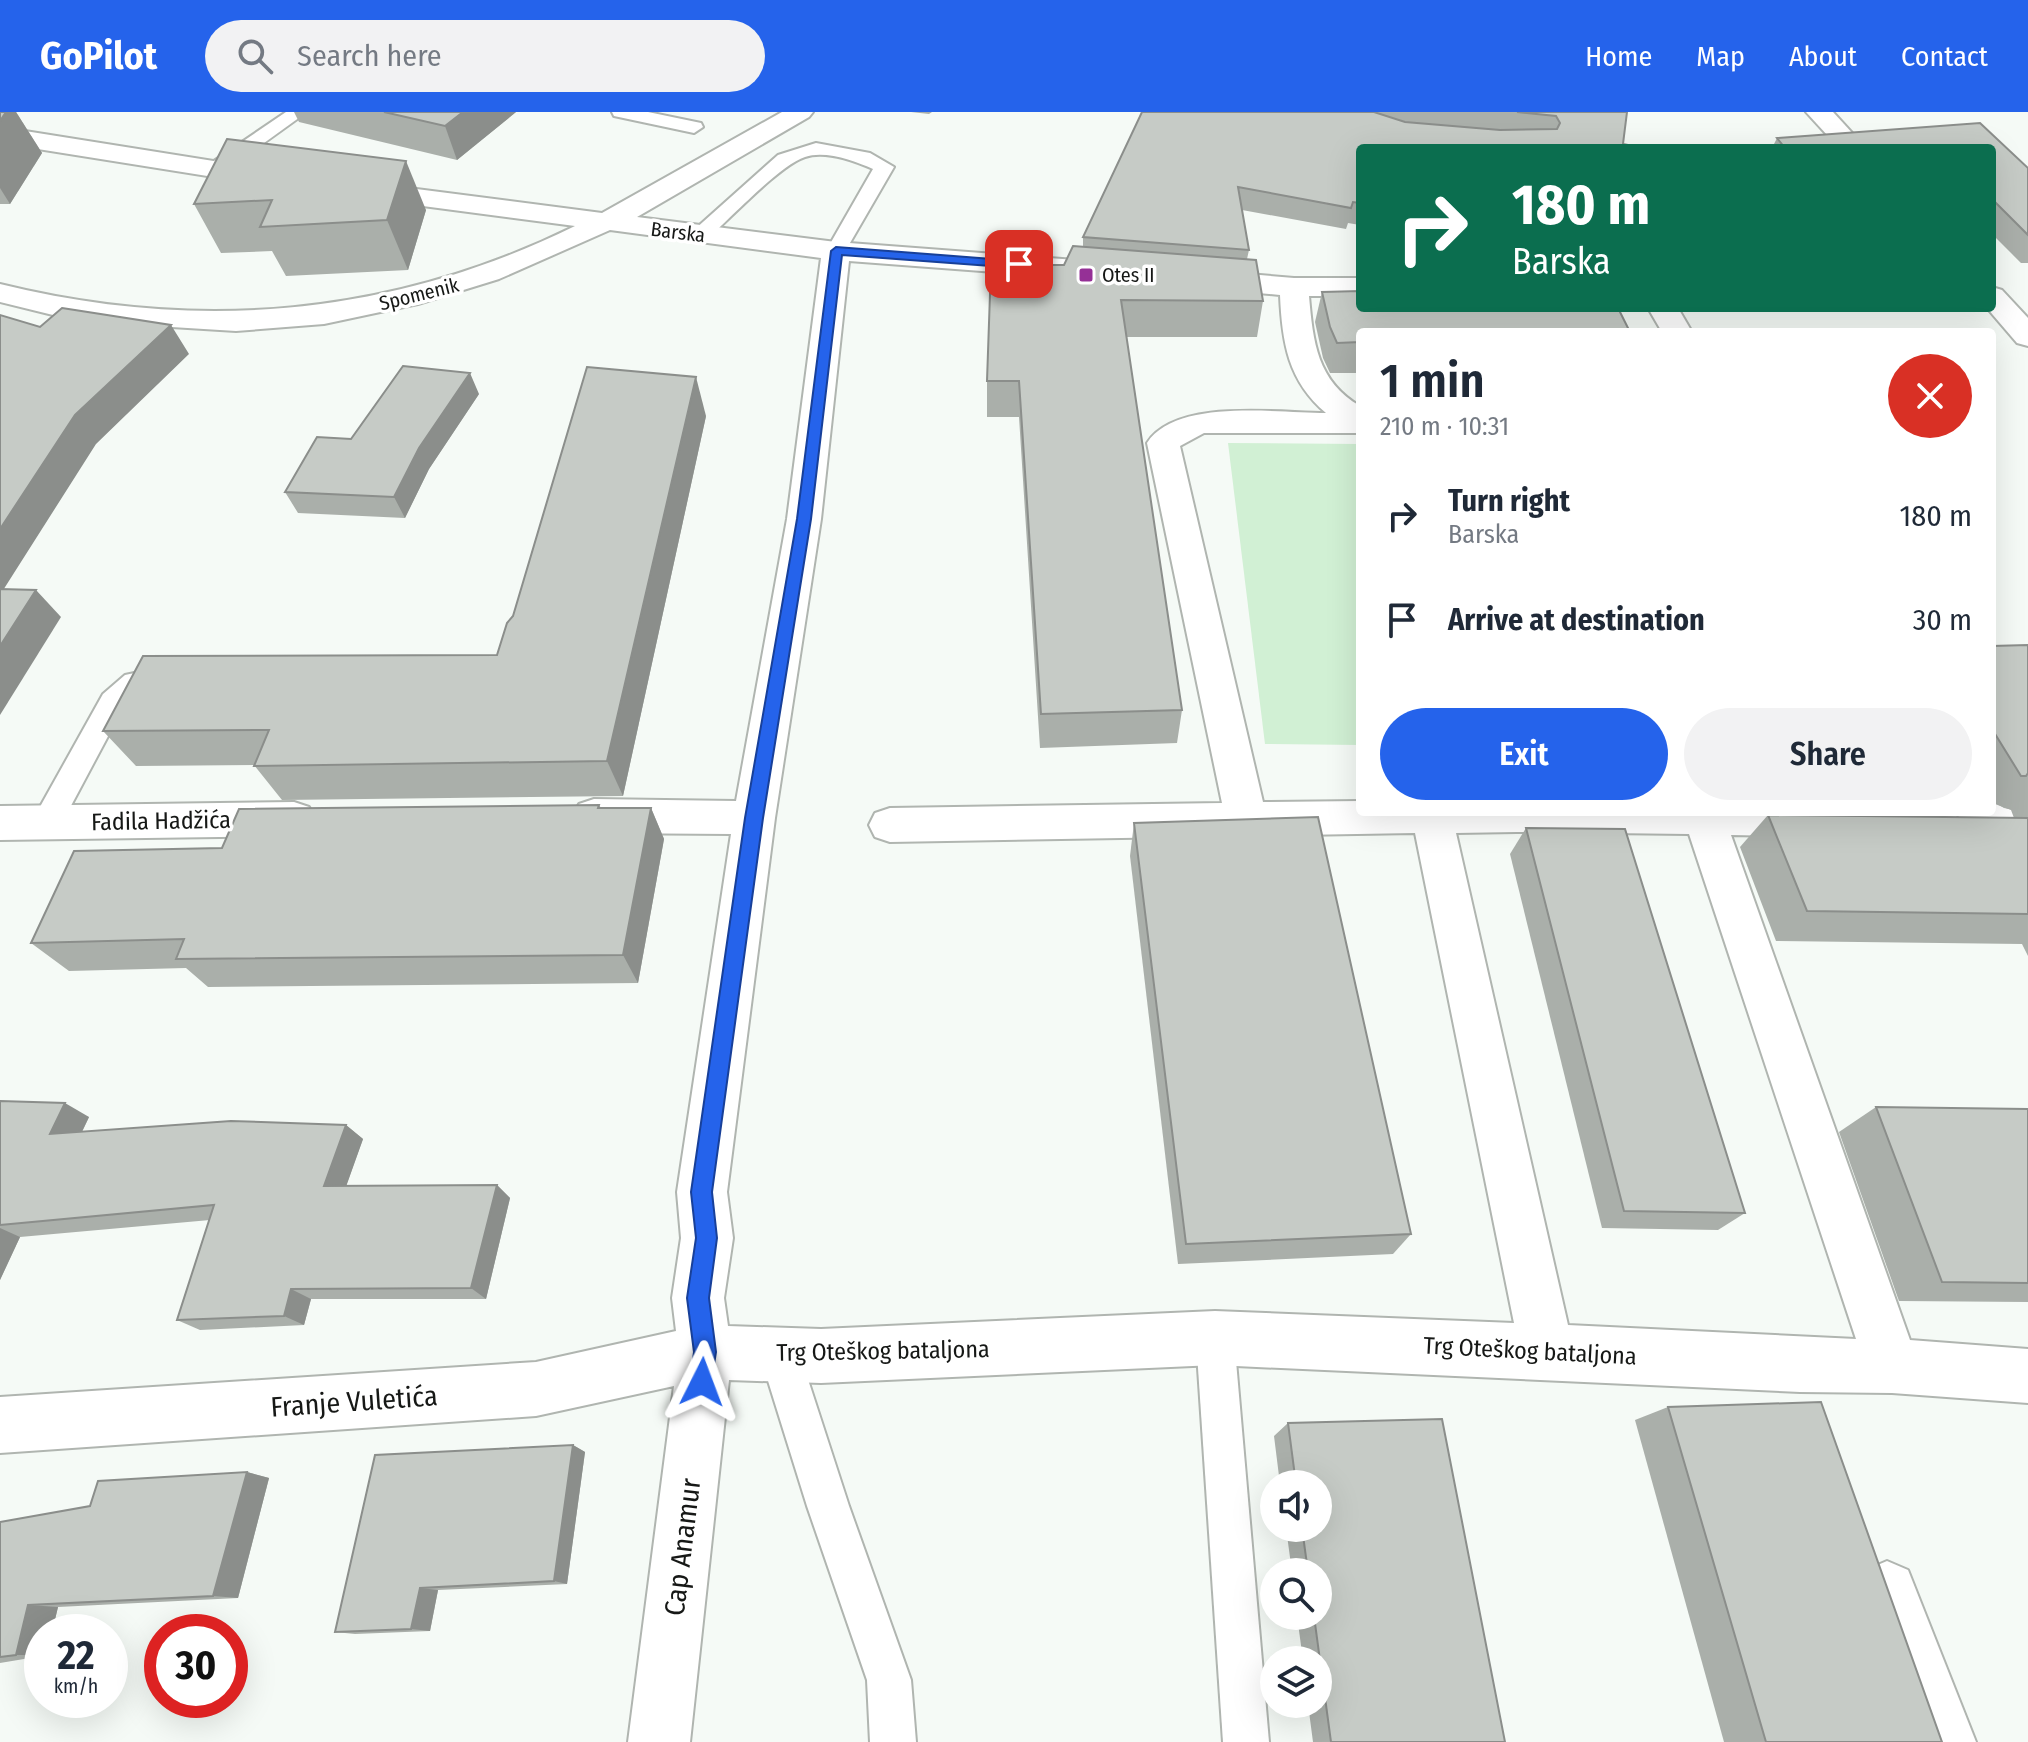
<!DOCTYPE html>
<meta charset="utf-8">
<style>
body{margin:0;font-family:"Fira Sans Condensed",sans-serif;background:#f2f2f3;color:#1f2937;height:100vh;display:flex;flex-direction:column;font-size:30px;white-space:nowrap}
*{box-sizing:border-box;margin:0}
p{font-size:26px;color:#747a83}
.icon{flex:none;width:44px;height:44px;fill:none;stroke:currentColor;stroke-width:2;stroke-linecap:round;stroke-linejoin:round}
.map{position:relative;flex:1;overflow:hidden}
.panel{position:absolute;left:1356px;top:216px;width:640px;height:488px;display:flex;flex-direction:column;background:#fff;border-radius:8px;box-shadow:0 8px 32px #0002}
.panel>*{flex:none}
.top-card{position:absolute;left:1356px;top:32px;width:640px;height:168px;border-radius:8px;box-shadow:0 8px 32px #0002;background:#0b6e4f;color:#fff;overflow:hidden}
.fabs{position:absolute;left:1260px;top:1358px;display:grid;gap:16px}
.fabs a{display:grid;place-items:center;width:72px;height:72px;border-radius:50%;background:#fff;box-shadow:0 8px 32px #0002;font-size:40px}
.speed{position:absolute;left:24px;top:1502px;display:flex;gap:16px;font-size:40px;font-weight:700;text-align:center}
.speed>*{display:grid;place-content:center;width:104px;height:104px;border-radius:50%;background:#fff;box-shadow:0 8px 32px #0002;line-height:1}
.speed small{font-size:20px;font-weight:400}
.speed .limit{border:12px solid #d22;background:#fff;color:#111}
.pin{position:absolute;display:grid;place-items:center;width:68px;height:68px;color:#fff;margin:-34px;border-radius:16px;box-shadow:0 4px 12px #0006}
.me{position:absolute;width:88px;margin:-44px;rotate:3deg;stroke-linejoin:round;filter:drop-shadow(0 0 6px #0008)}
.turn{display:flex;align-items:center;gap:28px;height:168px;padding:0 24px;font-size:36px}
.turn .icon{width:104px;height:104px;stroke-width:2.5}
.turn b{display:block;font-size:56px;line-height:68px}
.round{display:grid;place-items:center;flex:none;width:84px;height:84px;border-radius:42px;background:#f2f2f3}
.head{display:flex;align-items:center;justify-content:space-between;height:136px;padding:0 24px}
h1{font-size:48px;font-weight:600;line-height:60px}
.button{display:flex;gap:16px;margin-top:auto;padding:16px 24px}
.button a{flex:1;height:92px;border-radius:48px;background:#2563eb;color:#fff;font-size:32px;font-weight:600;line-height:92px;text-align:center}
.button a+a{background:#f2f2f3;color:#1f2937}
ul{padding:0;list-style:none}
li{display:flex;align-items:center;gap:24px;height:104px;padding:0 24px}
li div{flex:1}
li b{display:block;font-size:30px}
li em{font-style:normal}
header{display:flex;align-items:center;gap:48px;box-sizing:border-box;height:112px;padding:0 40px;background:#2563eb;color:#fff}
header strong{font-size:38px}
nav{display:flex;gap:44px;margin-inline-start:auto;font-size:28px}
.search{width:560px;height:72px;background:#f2f2f3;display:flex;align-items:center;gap:20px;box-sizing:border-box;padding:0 28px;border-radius:44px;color:#747a83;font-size:30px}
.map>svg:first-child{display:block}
.green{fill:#d1f0d4}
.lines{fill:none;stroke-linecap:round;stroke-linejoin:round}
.lane-casing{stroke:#b0b5b0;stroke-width:4}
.street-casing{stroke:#b0b5b0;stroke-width:4}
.lane{fill:#fff;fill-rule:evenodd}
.street{fill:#fff;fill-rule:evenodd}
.wall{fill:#aaafaa}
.shaded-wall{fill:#8b8e8b}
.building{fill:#c6cbc6;stroke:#8b8e8b;stroke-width:2}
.route{fill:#2563eb;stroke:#184099;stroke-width:2}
.poi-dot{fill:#953096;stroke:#fff;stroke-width:3}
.labels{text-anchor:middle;stroke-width:7;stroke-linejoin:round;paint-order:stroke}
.far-street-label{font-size:20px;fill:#161816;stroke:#fff}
.far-poi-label{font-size:20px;fill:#161816;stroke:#fff;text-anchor:start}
.street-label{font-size:24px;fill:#161816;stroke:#fff}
.near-street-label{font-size:28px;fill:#161816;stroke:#fff}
</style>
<header>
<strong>GoPilot</strong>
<div class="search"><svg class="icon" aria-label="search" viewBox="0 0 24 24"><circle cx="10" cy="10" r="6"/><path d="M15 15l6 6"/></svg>Search here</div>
<nav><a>Home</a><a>Map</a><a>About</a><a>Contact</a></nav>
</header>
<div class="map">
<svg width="2028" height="1630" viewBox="0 0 2028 1630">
<rect width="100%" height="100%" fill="#f5faf6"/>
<path class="green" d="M1228 331 1360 332V633L1265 632Z"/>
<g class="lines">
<g class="lane-casing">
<g id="lane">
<path d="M286 0H307L225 59H211L208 55 211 51Z"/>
<path d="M612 0H648L701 11 703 15 694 21 614 4Z"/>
<path d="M816 31 870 41 894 55 843 143H829L826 139 873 57C855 49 825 38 805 45 780 53 731 106 708 126H694L691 122 694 118 778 43Z"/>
<path d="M163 555 173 558 177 565 173 572 143 579 123 596 57 720 46 723 35 720 31 711 103 582 125 563Z"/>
<path d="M1215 1207 1229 1212 1234 1226 1269 1630H1223L1196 1226 1201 1212Z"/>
<path d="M780 1223 794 1229 800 1243 849 1394 911 1568 916 1630H870L867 1568 807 1394 760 1243 766 1229Z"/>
</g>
</g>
<g class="street-casing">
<g id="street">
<path d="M782 0H813L809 5 637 105 836 130 1089 149 1099 152 1103 158 1099 164 1089 167 849 149 821 407 775 706 727 1080 733 1126 724 1186 728 1214 821 1217 1215 1199 1514 1211 1415 721 890 730 875 725 869 713 875 701 890 696 1222 691 1147 331C1176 286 1277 301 1326 301 1288 269 1282 230 1280 183L1201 176 1191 173 1186 167 1191 161 1201 158 1294 166H1360V184H1309C1313 230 1317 269 1360 294V321H1204L1180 334 1263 690 1360 689V700H1839L1843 708 1837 720 1822 725 1731 723 1910 1228 2028 1237V1291L1892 1281 1800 1280 1215 1253 821 1271 729 1268 690 1630H628L674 1274 536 1304 0 1341V1285L536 1250 676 1219 672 1186 681 1126 677 1080 731 722 594 721 579 716 573 704 579 692 594 687 736 689 787 407 821 146 610 118 499 167 418 192 324 212 236 219 107 211 53 203 0 190V172C198 221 392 204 575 114L362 86 352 84 348 78 352 72 362 70 602 101ZM1517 720 1689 722 1856 1227 1568 1213 1456 721Z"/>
<path d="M1806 0H1833L1866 36H1839Z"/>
<path d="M0 15 270 58 279 60 283 66 279 72 270 74 0 31Z"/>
<path d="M1992 175 2002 178 2028 206V234L2017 231 1987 196H1992Z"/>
<path d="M1648 196H1678L1692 220H1662Z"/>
<path d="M1992 689 2004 696 2028 701V735C2000 729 1970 727 1956 700H1992Z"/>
<path d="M294 690 309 695 315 707 309 719 294 724 0 728V694Z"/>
<path d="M1887 1449 1908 1458 1976 1630H1914L1857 1479 1866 1458Z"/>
</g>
</g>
<use href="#lane" class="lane"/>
<use href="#street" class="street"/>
</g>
<g class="wall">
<path d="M0 0H16L42 41 10 92H0Z"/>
<path d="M294 0H516L457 48 299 10Z"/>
<path d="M911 0H932L929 2Z"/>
<path d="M1375 0H1627L1623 32 1360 36V113L1348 111 1346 117 1242 98 1249 138 1247 147 1263 189 1257 225H1126L1182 598 1177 631 1040 636 1019 305H987V269L1064 153 1083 134V125Z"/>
<path d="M1980 11 2028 56V151H2021L1992 122V36H1772L1777 26Z"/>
<path d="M227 27 426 98 408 158 286 164 272 139 221 141 194 92Z"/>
<path d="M1322 180 1360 220V261H1330L1323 246 1315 210Z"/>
<path d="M479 282 429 357 405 406 298 401 285 380 351 327Z"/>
<path d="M706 304 623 684 282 688 254 653 136 654 103 619 497 543Z"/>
<path d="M2028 533V844L2022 832 1776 829 1740 735 1768 703 2014 706 2011 698 1995 692 1992 694V534Z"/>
<path d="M599 693 601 696H651L664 727 638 871 208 875 186 856 69 859 31 831 222 736Z"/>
<path d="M1134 711 1411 1122 1393 1142 1178 1152 1130 744Z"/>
<path d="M1526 716 1745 1101 1718 1118 1602 1116 1510 742Z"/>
<path d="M0 989 89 1005 82 1020 346 1013 363 1027 346 1074 497 1073 510 1086 486 1187H311L304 1213 200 1218 177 1208 210 1108 20 1125 0 1168Z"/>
<path d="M1876 995 2028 997V1190L1899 1189 1839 1020Z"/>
<path d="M1668 1295 1942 1630H1724L1635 1308Z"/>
<path d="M1288 1311 1505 1630H1313L1308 1592H1318V1548H1303L1297 1504H1318V1460H1292L1286 1416H1318V1372H1280L1274 1324Z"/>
<path d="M573 1333 585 1340 567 1472 438 1478 430 1519 355 1522 335 1520Z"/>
<path d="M247 1360 269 1366 238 1486 58 1495 52 1520H42V1544L0 1551V1410L90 1394Z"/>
</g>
<g class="shaded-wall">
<path d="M6 0H16L42 41 10 92 0 76V9Z"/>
<path d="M463 0H516L457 48 445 14Z"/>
<path d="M406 49 426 98 408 158 387 108Z"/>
<path d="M171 213 189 242 96 332 0 483V417L75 303Z"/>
<path d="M470 261 479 282 429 357 405 406 394 385 419 336Z"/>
<path d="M696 265 706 304 623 684 607 649Z"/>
<path d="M36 478 61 505 0 603V534Z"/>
<path d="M651 696 664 727 638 871 623 843Z"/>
<path d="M65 991 89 1005 74 1036 50 1022Z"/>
<path d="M346 1013 363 1027 342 1086 324 1074Z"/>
<path d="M497 1073 510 1086 486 1187 471 1176Z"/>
<path d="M0 1116 20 1125 0 1168Z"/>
<path d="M291 1177 311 1187 304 1213 284 1204Z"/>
<path d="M573 1333 585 1340 567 1472 554 1469Z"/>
<path d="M247 1360 269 1366 238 1486 213 1484Z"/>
<path d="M420 1476 438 1478 430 1519 411 1517Z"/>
<path d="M28 1493 58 1495 52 1520H42V1543H16Z"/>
</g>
<g class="building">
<path d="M0 0H6L0 9Z"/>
<path d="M384 0H463L445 14Z"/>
<path d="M1142 0H1374L1405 10 1500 18 1557 17 1560 11 1556 4 1517 0H1627L1623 32 1643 36H1360V91L1353 90 1351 96 1238 75 1249 138 1083 125Z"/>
<path d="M1980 11 2028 56V123L1992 87V36H1785L1777 26Z"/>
<path d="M227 27 406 49 387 108 260 115 272 88 194 92Z"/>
<path d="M1073 134 1256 148 1263 189 1121 188 1182 598 1041 602 1019 269H987L991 153H1064Z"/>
<path d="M1360 179V196H1618L1630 220H1360V230L1337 231 1330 215 1322 180Z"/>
<path d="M62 196 171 213 75 303 0 417V203L40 215Z"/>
<path d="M403 254 470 261 419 336 394 385 285 380 317 325 351 327Z"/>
<path d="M587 255 696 265 607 649 254 654 269 618 103 619 143 544 497 543 507 511 513 504Z"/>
<path d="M0 477 36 478 0 534Z"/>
<path d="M2028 533V661L2026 664H2021L1992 617V534Z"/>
<path d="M599 693 598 696H651L623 843 176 847 184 827 31 831 74 739 222 736 239 697Z"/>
<path d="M1768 703 2028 706V802L1807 799Z"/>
<path d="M1318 705 1411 1122 1186 1132 1134 711Z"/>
<path d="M1526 716 1625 717 1745 1101 1624 1099Z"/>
<path d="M0 989 65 991 50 1022 231 1009 346 1013 324 1074 497 1073 471 1176 291 1177 284 1204 177 1208 214 1093 0 1113Z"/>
<path d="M1876 995 2028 997V1171L1942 1170Z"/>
<path d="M1821 1290 1942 1630H1766L1668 1295Z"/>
<path d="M1442 1307 1505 1630H1331L1314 1504H1318V1460H1308L1302 1416H1318V1372H1296L1288 1311Z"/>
<path d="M573 1333 554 1469 420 1476 411 1517 335 1520 375 1343Z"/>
<path d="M247 1360 213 1484 28 1493 16 1543 0 1545V1410L90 1394 98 1369Z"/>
</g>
<path class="route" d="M836 135 1019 149 1025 152 1019 156 842 143 811 407 763 706 712 1080 717 1126 709 1186 716 1240 710 1278 702 1281 694 1278 690 1270 694 1240 687 1186 696 1126 691 1080 745 706 797 407 831 139Z"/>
<rect class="poi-dot" x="1078" y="155" width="16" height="16" rx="4"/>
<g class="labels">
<g class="far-street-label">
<text transform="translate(678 120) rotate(7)" y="7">Barska</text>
<text transform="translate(419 182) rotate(-14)" y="7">Spomenik</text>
</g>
<g class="far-poi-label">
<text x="1102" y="170">Otes II</text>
</g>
<g class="street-label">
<text transform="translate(161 709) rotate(-1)" y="8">Fadila Hadžića</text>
<text transform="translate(883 1239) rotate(-1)" y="8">Trg Oteškog bataljona</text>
<text transform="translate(1530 1239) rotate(3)" y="8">Trg Oteškog bataljona</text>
</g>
<g class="near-street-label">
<text transform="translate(354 1289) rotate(-4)" y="10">Franje Vuletića</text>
<text transform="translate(682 1435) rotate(-83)" y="10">Cap Anamur</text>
</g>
</g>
</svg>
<div class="fabs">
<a><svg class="icon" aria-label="sound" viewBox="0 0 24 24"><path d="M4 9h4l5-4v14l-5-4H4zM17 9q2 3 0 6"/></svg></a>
<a><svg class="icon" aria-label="search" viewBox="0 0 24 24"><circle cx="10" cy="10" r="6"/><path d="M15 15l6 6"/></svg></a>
<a><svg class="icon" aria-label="layers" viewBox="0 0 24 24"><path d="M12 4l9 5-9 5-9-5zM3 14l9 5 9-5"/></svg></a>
</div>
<div class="speed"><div>22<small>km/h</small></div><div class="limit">30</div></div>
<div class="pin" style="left:1019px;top:152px;background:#d93025"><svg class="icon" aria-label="arrive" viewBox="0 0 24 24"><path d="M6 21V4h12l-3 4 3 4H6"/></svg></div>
<svg class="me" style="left:702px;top:1270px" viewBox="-20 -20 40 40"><path d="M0-17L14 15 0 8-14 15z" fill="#2563eb" stroke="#fff" stroke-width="4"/></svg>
<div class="top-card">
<div class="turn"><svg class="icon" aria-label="right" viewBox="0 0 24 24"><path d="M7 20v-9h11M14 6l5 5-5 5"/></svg><div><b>180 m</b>Barska</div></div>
</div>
<section class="panel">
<div class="head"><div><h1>1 min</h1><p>210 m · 10:31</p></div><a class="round" style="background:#d93025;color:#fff"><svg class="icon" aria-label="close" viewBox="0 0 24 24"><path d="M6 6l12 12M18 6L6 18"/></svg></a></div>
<ul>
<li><svg class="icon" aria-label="right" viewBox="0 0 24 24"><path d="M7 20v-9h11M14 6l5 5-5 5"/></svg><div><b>Turn right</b><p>Barska</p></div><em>180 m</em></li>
<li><svg class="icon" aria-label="arrive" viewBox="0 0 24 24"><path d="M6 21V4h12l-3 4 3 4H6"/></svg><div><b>Arrive at destination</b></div><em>30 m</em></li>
</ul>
<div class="button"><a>Exit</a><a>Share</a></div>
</section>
</div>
